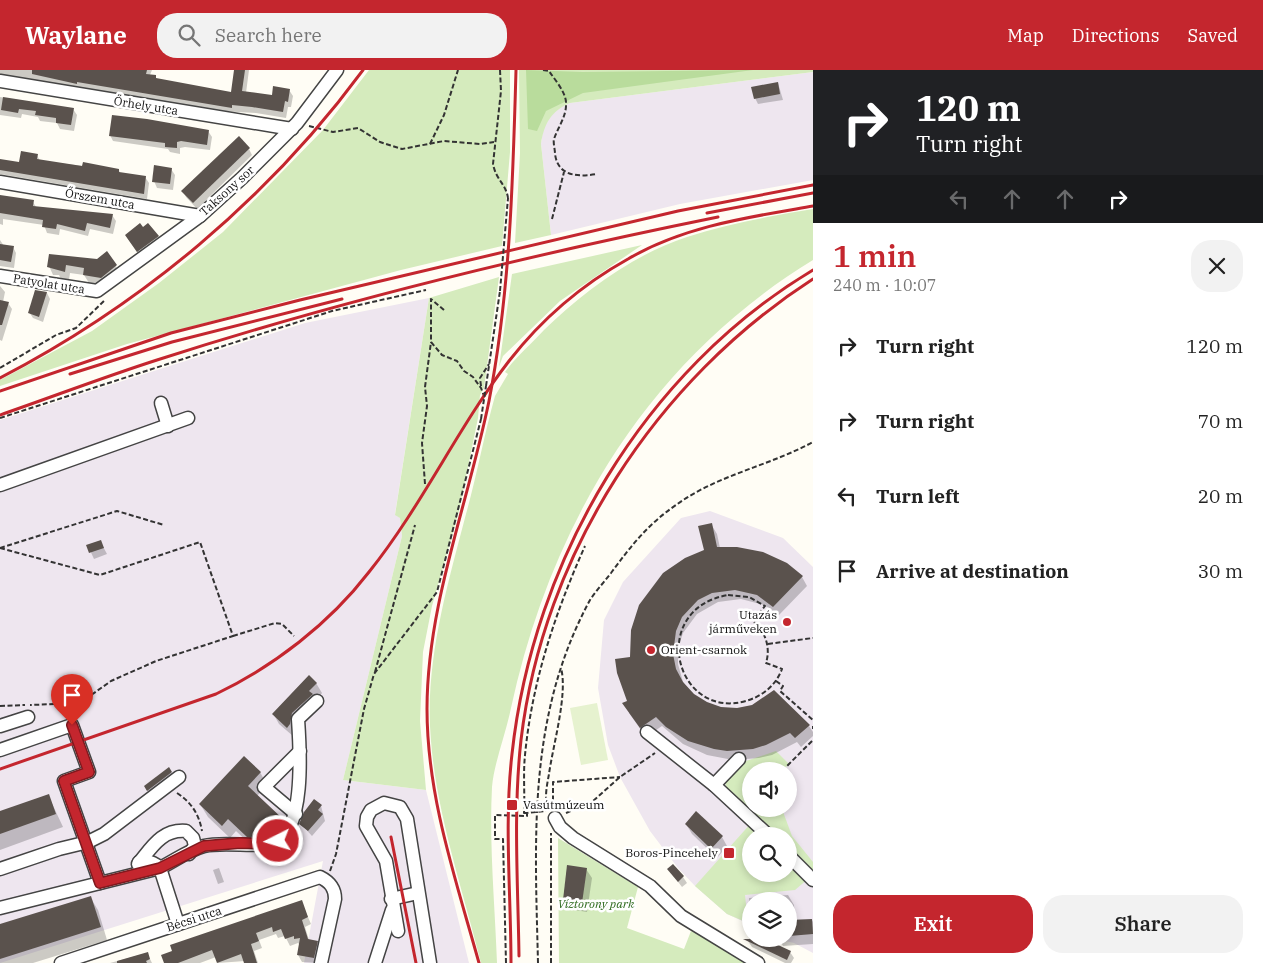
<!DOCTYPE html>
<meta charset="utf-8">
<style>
body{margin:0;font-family:"IBM Plex Serif",serif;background:#f2f2f2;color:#222;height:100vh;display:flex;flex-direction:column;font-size:19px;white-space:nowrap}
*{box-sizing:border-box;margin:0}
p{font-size:16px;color:#767676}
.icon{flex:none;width:28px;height:28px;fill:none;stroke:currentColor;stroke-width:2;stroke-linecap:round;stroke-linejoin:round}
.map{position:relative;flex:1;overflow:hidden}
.side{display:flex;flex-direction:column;background:#fff;width:450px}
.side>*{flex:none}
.guide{background:#202124;color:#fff;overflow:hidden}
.fabs{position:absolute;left:742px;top:692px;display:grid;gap:10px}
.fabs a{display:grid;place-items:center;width:55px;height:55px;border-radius:50%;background:#fff;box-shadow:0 2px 8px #0003;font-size:25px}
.pin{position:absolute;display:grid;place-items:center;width:42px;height:42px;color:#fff;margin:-51px -21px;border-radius:50% 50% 50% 0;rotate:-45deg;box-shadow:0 0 5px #0007}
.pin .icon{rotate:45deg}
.me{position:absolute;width:55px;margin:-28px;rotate:265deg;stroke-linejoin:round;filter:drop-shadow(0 0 4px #0008)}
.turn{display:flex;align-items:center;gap:18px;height:105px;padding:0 20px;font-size:22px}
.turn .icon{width:65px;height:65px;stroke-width:2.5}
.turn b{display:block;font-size:35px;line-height:42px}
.lanes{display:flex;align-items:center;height:48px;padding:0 20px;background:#0003;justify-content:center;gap:25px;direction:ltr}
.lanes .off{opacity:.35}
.round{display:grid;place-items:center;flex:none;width:52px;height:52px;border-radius:20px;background:#f2f2f2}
.summary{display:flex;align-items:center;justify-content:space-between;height:85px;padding:0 20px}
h1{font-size:30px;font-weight:600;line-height:38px;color:#c4262e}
.cta{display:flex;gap:10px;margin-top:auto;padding:10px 20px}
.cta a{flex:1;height:58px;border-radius:20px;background:#c4262e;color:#fff;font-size:20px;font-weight:600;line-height:58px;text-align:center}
.cta a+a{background:#f2f2f2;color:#222}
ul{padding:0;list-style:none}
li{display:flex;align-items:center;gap:15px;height:75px;padding:0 20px}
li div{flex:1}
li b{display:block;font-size:19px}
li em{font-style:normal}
header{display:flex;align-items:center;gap:30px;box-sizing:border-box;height:70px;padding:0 25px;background:#c4262e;color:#fff}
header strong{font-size:24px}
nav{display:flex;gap:28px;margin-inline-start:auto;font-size:18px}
.search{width:350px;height:45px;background:#f2f2f2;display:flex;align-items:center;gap:12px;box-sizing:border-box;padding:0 18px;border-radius:20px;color:#767676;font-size:19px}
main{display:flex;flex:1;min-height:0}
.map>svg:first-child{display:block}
.industrial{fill:#eee6ef;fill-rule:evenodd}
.green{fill:#d5ebbd}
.forest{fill:#b9dc9c}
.pitch{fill:#e6f2cf}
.shadow{fill:#0003}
.building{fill:#5a524d}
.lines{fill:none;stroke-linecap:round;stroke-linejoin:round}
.minor-casing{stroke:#444;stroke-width:15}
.path{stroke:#333;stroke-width:2;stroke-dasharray:5 2.5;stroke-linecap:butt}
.minor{stroke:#fff;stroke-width:12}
.rail{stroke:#c4262e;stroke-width:3}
.path-bridge{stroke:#333;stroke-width:2;stroke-dasharray:5 2.5;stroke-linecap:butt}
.route-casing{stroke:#7f191e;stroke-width:12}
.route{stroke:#c4262e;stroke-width:9}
.poi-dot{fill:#c4262e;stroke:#fff;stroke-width:2}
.labels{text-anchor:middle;stroke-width:5;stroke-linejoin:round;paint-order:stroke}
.street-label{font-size:12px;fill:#111;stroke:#fff}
.poi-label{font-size:12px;fill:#111;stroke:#fff;text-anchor:end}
.park-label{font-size:12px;font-style:italic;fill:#2f6b1f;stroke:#fff}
</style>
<header>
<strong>Waylane</strong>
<div class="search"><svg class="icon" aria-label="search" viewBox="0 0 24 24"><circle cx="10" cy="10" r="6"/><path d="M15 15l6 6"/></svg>Search here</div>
<nav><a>Map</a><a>Directions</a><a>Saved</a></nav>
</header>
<main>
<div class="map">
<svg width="813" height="893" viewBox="0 0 813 893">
<rect width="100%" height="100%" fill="#fffdf5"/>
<g class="industrial">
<path d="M813 2V110L680 134 551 165 541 74 543 60 550 46 558 38 570 33Z"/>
<path d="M429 228 395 444 400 448 402 466 343 710 426 720 469 893H304L323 791 0 893V350L305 253Z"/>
<path d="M710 441 783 468 813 497V883L794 873 777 869H789V831H751V855L727 844 695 816 678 798 650 761 620 707 608 675 598 618 604 550 623 512 681 448ZM751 701H789V739H751ZM751 766H789V804H751Z"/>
</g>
<g class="green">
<path d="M369 0H510V82L502 176 401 200 127 274 0 316V310L92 261 159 213 223 162 323 60Z"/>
<path d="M519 0H813V2L570 33C551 41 544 54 541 74L551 165 515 173 520 83Z"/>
<path d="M813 139V190C649 290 551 453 511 638 506 663 494 693 492 717 489 775 495 835 497 893H481C463 820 437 746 431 671 424 594 447 517 466 444 477 405 484 365 495 326L508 304 505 302C516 287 531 274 544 260 583 222 634 184 687 167 728 154 770 146 813 139Z"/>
<path d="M642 175 560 231 503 286 499 297 512 204Z"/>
<path d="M499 207 484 318 480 325 478 348 459 441 432 536 423 582 420 651 426 720 343 710 402 466 400 448 395 445 429 228Z"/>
<path d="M776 681 789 694 782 701H751V739H782L792 766 813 792V807L789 784V766H771L730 728 725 713 743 692Z"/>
<path d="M752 752 767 766H751V804H789V788L809 808 795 820 745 825 748 853 727 844 695 816Z"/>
<path d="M558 768 638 817 627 858 684 879 691 861 707 868 747 893H559Z"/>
</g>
<path class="forest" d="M526 0 583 2 753 0 583 23 546 41 537 61 528 59Z"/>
<path class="pitch" d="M597 633 608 690 581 695 570 638Z"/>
<g class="shadow">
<path d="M0 0H152L150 5 155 6 157 10 232 23 235 0H249L246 23 273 27 289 20 293 26 291 37H288L286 48 256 43 220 41 0 5Z"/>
<path d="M778 13 783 30 758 34 755 28Z"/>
<path d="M0 27 73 39 77 45 74 61 60 59 57 53 40 51 38 47 22 44 21 48 0 45Z"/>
<path d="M208 61 212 67 210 80 185 77 180 78V84L170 82 168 79 113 71 110 65Z"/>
<path d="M249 79 252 85 197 139 186 127 183 121Z"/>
<path d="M37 85 40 91 119 100 120 103 145 107 149 113 147 129 0 104V91L20 94Z"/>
<path d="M171 99 175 105 173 120 157 118 154 111Z"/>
<path d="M0 126 33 132 36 137 112 145 116 151 113 164 90 159 88 166 60 159 59 165 47 163 44 155 3 149V155L0 154Z"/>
<path d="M143 159 158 166 163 176 143 191 126 166Z"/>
<path d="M0 170 4 176 13 177 16 183 14 198 0 196Z"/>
<path d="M107 183 121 204 106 215 89 213 84 205 70 203 69 210 61 209 59 205H53L49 196 97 190Z"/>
<path d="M0 216 5 222 3 232 8 233 12 239 2 271 0 270Z"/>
<path d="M36 221 47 223 50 229 43 252 33 248 29 242Z"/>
<path d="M711 454 717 464 720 478 802 507 807 516 779 545 764 535 741 529 718 532 697 544 683 563 678 578V594L683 612 693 625 706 633 721 638 737 639 752 636 774 622 809 656 813 662V666L801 677 797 672 772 685 759 688 733 690 707 685 683 674 662 656 646 667 629 643 631 588 641 535 664 504 705 480Z"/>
<path d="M100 471 107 484 94 489 88 476Z"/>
<path d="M316 613 322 623 293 666 279 654 274 645Z"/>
<path d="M169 699 173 705 149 723 145 717Z"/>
<path d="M260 702 267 715 257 726 283 751 290 764 280 776 273 770 255 779 236 761 230 768 208 747 200 734Z"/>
<path d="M48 725 63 757 0 780V742Z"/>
<path d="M321 736 325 751 312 766 301 754Z"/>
<path d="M686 754 722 767 727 776 717 788 692 764Z"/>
<path d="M219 798 224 812 218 814 213 800Z"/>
<path d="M586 799 592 808 587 842 569 839 564 830Z"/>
<path d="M668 799 683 807 687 813 682 817Z"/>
<path d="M788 825 794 835 795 851 812 850 813 852V874L783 876 779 869H789V831H751V846L750 844 749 828Z"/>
<path d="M90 827 98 840 107 870 33 893H0V856Z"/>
<path d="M301 831 311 854 305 857 309 870 317 872 321 878 318 893 302 892 298 885 300 875 298 873 290 876 285 866 278 868 276 864 259 870 262 878 254 881 258 893H245V891L218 893 216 887 200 893H165Z"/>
<path d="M751 865V869H763L790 882 794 888 791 893H785L752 877 748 871Z"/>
<path d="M147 883 152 893H110Z"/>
</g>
<g class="building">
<path d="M32 0H147L146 4 156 5V8L231 22 234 0H245L242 21 272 25 273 16 290 19 288 32 285 31 283 42 252 37 232 35V38L77 12V14L32 4Z"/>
<path d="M778 12 780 24 754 29 751 17Z"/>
<path d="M3 27 74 38 71 55 56 53V48L35 45 36 41 19 39 18 43 1 40Z"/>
<path d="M112 45 147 49 209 60 207 75 181 71 177 72V78L165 77V73L109 66Z"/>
<path d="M239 66 250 78 193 133 181 121Z"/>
<path d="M21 81 38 84 37 89 82 96 83 92 119 99V102L146 106 144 124 0 100V89L19 92Z"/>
<path d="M154 95 172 98 170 114 152 112Z"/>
<path d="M0 125 34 130 33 136 113 144 110 158 87 153 85 161 57 154 56 159 42 157 43 150 0 143Z"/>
<path d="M140 153 143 157 148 153 159 166 137 182 125 165Z"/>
<path d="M0 174 14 176 11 192 0 190Z"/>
<path d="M107 181 117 195 101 208 83 205 84 198 66 195 65 202 47 197 49 184 97 189Z"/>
<path d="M35 220 47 222 39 247 28 243Z"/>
<path d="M0 230 9 232 2 255H0Z"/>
<path d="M712 453 717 477H737L763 482 787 493 803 506 773 537 757 525 735 520 712 523 698 530 682 547 676 561 673 584 676 599 683 612 694 624 707 632 721 637 737 638 752 635 774 620 810 655 795 668 790 663 766 675 753 679 727 681 714 679 688 671 666 657 656 647 640 658 622 633 627 631 617 603 615 589 630 587 631 560 639 535 663 503 685 488 704 480 698 456Z"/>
<path d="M101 470 104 478 89 483 86 475Z"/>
<path d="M309 605 317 613 309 621 313 624 292 643 290 654 287 658 272 644Z"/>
<path d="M244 686 261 702 248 716 284 750 278 760 272 764 265 758 257 767H247L228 749 222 756 199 734Z"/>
<path d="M169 697 172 702 147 721 144 716Z"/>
<path d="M49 724 56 744 0 764V741Z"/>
<path d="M314 729 322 735 318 740 323 744 308 761 299 754 304 742Z"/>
<path d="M696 741 723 766 711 779 685 754Z"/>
<path d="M673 794 684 806 678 812 667 799Z"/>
<path d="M567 795 587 798 582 833 563 830Z"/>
<path d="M91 826 101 857 0 889V854Z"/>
<path d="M302 830 308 847 302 850 308 869 318 871 314 888 297 885 300 868 294 869V866L285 869 281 859 273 862 272 857 256 863 259 871 251 874 257 893H244L241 884 217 893 212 880 178 893H164L161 885 172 881 170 875Z"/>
<path d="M812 849 813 864 789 866V850Z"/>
<path d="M743 869H765L791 881 787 890Z"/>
<path d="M148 882 150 889 146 891 147 893H117V891Z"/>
</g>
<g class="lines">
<g class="minor-casing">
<g id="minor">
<path d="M0 11 292 59"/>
<path d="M0 112 200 146"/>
<path d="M0 206 97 221 200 146 242 108 297 53 337 0"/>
<path d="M161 333 168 356"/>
<path d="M0 415 188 348"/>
<path d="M0 656 28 647"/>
<path d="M647 662 714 715 769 766"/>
<path d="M0 680 72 655 89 702 64 711 100 813"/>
<path d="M714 715 739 689"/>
<path d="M296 744 264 717 300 681"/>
<path d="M555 748 560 757 573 768 650 816 681 846 758 893"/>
<path d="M789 786 813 810"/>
<path d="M139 792C147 790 154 792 160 798 174 791 189 780 204 776 224 771 257 778 273 773 306 763 300 678 298 649L317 631"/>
<path d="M138 794C152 777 162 759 186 761L193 768 195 776 189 784"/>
<path d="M0 799 59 779 88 772 104 764 179 707"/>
<path d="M391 829 418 823"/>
<path d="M0 838 160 798 178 854"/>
<path d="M398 861 386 791 366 756 367 747 371 740 384 733 400 737 407 749 430 893"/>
<path d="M61 893 320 807C330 812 335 818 335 829L321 893"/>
<path d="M375 893 392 840"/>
</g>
</g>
<g class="path">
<path d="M500 0 501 21 493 94C496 110 506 114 508 128"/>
<path d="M543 0 549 1C555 10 565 21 566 32 567 46 558 57 554 69 553 73 555 79 555 84 558 107 579 107 597 104"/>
<path d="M309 56 333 62 358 58 380 72 402 79 444 71 480 74 494 72"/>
<path d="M430 74 444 45 458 0"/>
<path d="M552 149 564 102"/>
<path d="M444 240 431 229V272L442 285 457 291 464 301 473 307 481 318 484 326"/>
<path d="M0 298 56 265 76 258 105 230"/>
<path d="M481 316 480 308 489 294"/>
<path d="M486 316 500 221"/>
<path d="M0 348 332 241 426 220"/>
<path d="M425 414 422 373 427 336 425 317 431 272"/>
<path d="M0 478 100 505 200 472 233 566 156 591 111 611 80 633 30 635"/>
<path d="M0 478 117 441 164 455"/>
<path d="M728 525 749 527 765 536 753 551C765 561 771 577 766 593L782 599C776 615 763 626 746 631 675 651 647 539 728 525Z"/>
<path d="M233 566 275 553 282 554 294 566"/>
<path d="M768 574 813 568"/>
<path d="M375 602 415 455"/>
<path d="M776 611 783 616 780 621 813 650"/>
<path d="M0 636 25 635"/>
<path d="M813 656V659"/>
<path d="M782 701 813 670"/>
<path d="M177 723C191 732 199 744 202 761"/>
<path d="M553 738V712L620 707"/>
<path d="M548 739C544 728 547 715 549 704 553 675 568 624 561 598"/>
<path d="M527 743H524C525 724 523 705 525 685 532 612 555 543 585 476"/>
<path d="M566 743 592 732 620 707 655 683"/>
<path d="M330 801 336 784 364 639 374 604 437 522 481 349"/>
<path d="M506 893 503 769H495V745L527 746V743L546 741"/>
<path d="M538 893C535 767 527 646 590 530 596 521 604 512 611 503 631 476 647 455 676 435 717 405 769 396 813 372"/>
<path d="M551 893V763"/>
</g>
<use href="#minor" class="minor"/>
<g class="rail">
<path d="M707 143 813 123"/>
<path d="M70 304 172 272 342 229"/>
<path d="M0 308C142 234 268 129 363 0"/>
<path d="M0 321 171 263 300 230 678 141 813 115"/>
<path d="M0 345C52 327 104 307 157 290 340 231 530 185 718 147"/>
<path d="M0 699 216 624C274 596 329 554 369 502 422 436 458 357 509 291 541 250 583 214 628 189 684 156 750 147 813 136"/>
<path d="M391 767 416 893"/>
<path d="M519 886C518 814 513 742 521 670 543 484 656 310 813 209"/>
<path d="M479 893C456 810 427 727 427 639 427 534 468 434 489 331 510 223 513 110 516 0"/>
<path d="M511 893C511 824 504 753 512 684 533 490 644 301 813 200"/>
</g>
<g class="path-bridge">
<path d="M500 221 508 128"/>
<path d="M481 349 486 316"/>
</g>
</g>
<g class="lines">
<g class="route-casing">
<path id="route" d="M72 655 89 702 64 711 100 813 160 798 204 776 240 773 270 774 278 771"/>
</g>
<use href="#route" class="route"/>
</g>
<g class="poi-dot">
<circle cx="787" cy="552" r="5"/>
<circle cx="651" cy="580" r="5"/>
<rect x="506" y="729" width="12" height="12" rx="2.5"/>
<rect x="723" y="777" width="12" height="12" rx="2.5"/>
</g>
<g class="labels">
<g class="street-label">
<text transform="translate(146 36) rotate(9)" y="4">Őrhely utca</text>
<text transform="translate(227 121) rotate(-42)" y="4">Taksony sor</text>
<text transform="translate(100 129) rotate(10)" y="4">Őrszem utca</text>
<text transform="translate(49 214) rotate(9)" y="4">Patyolat utca</text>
<text transform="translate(194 849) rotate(-18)" y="4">Bécsi utca</text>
</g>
<g class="poi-label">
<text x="777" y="549">Utazás<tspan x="777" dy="14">járműveken</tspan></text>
<text x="661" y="584" text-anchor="start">Orient-csarnok</text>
<text x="523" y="739" text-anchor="start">Vasútmúzeum</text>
<text x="718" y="787">Boros-Pincehely</text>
</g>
<g class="park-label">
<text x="596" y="838">Víztorony park</text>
</g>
</g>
</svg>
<div class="fabs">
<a><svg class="icon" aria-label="sound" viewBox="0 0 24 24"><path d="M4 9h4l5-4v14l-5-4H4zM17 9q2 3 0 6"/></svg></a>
<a><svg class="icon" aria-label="search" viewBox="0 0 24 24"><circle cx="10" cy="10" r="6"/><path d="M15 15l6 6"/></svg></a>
<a><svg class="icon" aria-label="layers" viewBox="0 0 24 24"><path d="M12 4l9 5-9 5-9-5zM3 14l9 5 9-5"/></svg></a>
</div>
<div class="pin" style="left:72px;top:655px;background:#d93025"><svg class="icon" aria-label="arrive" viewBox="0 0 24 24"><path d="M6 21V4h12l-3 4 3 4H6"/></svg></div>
<svg class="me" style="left:278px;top:771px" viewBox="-20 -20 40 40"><circle r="17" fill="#c4262e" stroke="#fff" stroke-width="3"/><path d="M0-11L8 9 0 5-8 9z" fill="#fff"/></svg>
</div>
<section class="side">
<div class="guide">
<div class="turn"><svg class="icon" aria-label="right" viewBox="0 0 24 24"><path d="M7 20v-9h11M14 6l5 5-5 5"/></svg><div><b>120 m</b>Turn right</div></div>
<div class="lanes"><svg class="icon off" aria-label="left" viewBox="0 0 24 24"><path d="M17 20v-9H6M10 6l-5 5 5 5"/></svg><svg class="icon off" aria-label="ahead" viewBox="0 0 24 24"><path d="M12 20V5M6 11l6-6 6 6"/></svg><svg class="icon off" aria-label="ahead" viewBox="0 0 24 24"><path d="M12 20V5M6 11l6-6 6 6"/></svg><svg class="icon" aria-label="right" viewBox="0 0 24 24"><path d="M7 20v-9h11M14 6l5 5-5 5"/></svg></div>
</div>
<div class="summary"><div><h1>1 min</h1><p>240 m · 10:07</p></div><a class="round"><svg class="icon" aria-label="close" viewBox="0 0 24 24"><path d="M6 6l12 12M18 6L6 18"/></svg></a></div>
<ul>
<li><svg class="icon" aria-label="right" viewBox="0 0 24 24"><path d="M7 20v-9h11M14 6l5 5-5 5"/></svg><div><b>Turn right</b></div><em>120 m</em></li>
<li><svg class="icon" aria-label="right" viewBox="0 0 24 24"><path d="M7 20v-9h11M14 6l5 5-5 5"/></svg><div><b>Turn right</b></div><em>70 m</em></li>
<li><svg class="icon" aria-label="left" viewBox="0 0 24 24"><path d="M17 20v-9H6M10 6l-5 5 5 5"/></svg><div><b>Turn left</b></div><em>20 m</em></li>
<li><svg class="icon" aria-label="arrive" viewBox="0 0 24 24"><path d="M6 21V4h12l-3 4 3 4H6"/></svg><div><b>Arrive at destination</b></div><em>30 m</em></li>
</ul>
<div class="cta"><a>Exit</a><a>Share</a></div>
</section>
</main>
